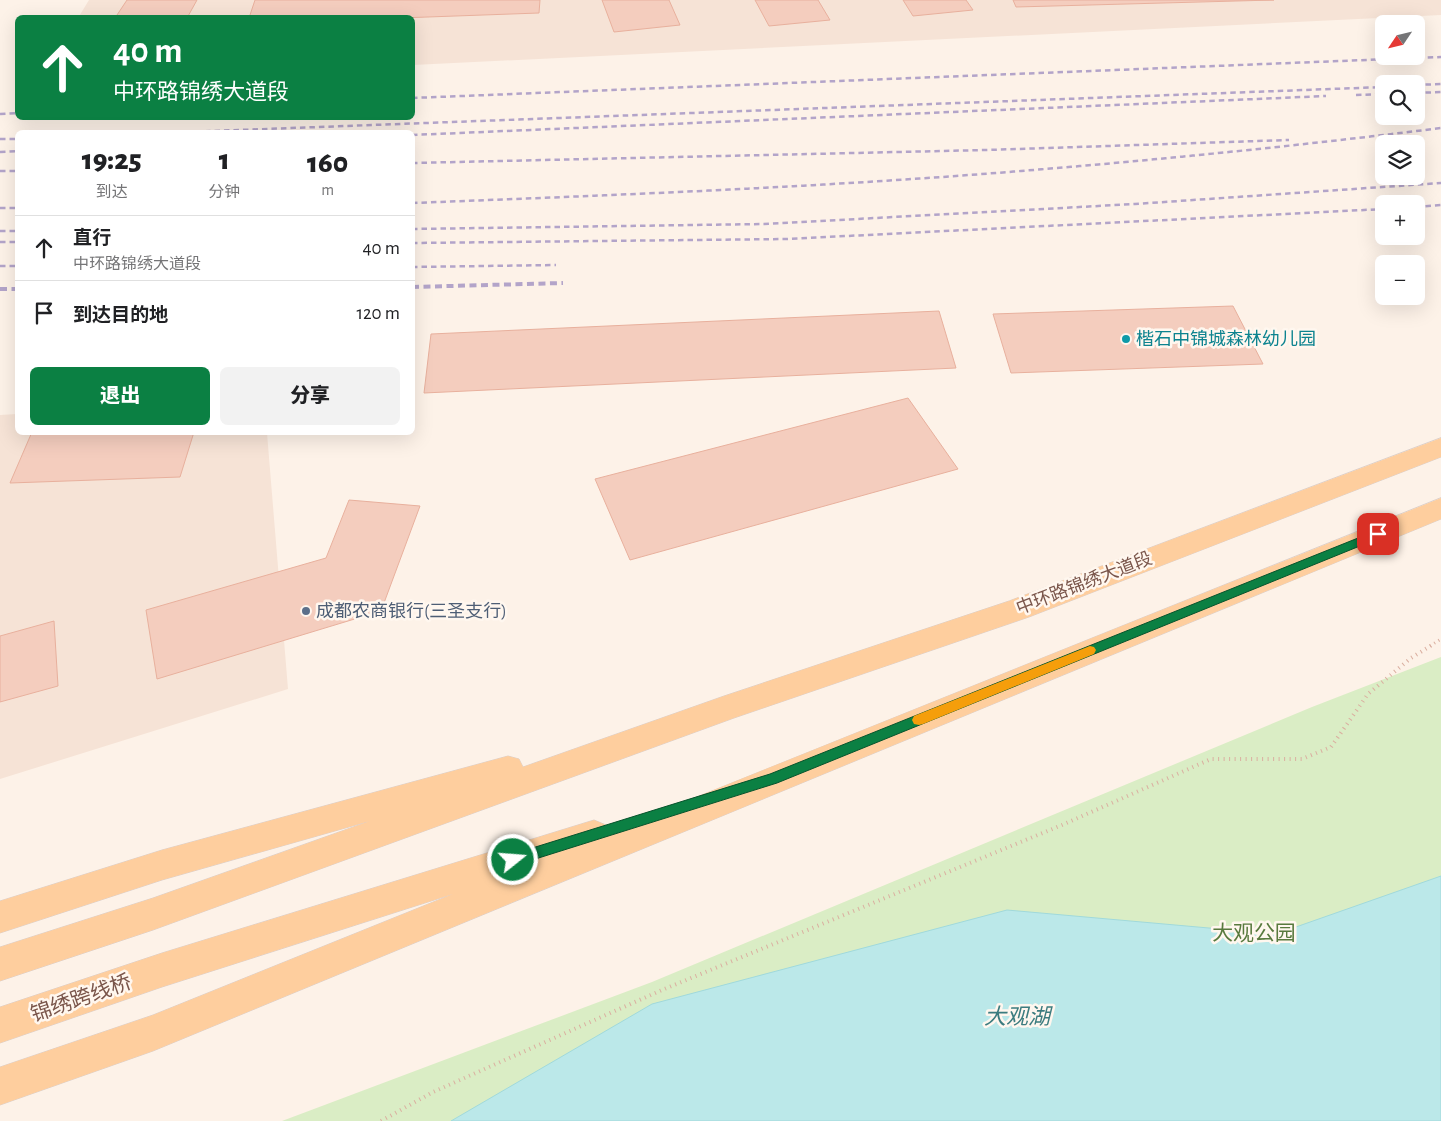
<!DOCTYPE html>
<html lang="zh">
<meta charset="utf-8">
<style>
body{margin:0;font-family:"Alegreya Sans","Noto Sans SC",sans-serif;background:#f2f2f2;color:#202124;height:100vh;display:flex;flex-direction:column;font-size:19px;white-space:nowrap}
*{box-sizing:border-box;margin:0}
p{font-size:16px;color:#757577}
.icon{flex:none;width:28px;height:28px;fill:none;stroke:currentColor;stroke-width:2;stroke-linecap:round;stroke-linejoin:round}
.map{position:relative;flex:1;overflow:hidden}
.panel{position:absolute;left:15px;top:130px;width:400px;height:305px;display:flex;flex-direction:column;background:#fff;border-radius:8px;box-shadow:0 5px 20px #0002}
.panel>*{flex:none}
.top-card{position:absolute;left:15px;top:15px;width:400px;height:105px;border-radius:8px;box-shadow:0 5px 20px #0002;background:#0b8043;color:#fff;overflow:hidden}
.needle{width:32px;rotate:235deg}
.fabs{position:absolute;left:1375px;top:15px;display:grid;gap:10px}
.fabs a{display:grid;place-items:center;width:50px;height:50px;border-radius:8px;background:#fff;box-shadow:0 5px 20px #0002;font-size:25px}
.pin{position:absolute;display:grid;place-items:center;width:42px;height:42px;color:#fff;margin:-21px;border-radius:10px;box-shadow:0 2px 8px #0006}
.me{position:absolute;width:55px;margin:-28px;rotate:73deg;stroke-linejoin:round;filter:drop-shadow(0 0 4px #0008)}
.turn{display:flex;align-items:center;gap:18px;height:105px;padding:0 15px;font-size:22px}
.turn .icon{width:65px;height:65px;stroke-width:2.5}
.turn b{display:block;font-size:35px;line-height:42px}
.eta{display:flex;justify-content:space-evenly;align-items:center;height:85px;text-align:center}
.eta b{font-size:30px;font-weight:800;line-height:35px}
.action{display:flex;gap:10px;margin-top:auto;padding:10px 15px}
.action a{flex:1;height:58px;border-radius:8px;background:#0b8043;color:#fff;font-size:20px;font-weight:800;line-height:58px;text-align:center}
.action a+a{background:#f2f2f2;color:#202124}
ul{padding:0;list-style:none}
li{display:flex;align-items:center;gap:15px;height:65px;padding:0 15px;border-top:1px solid #e0e0e0}
li div{flex:1}
li b{display:block;font-size:19px}
li em{font-style:normal}
.map>svg:first-child{display:block}
.residential{fill:#f6e3d6}
.green{fill:#daedc5}
.water{fill:#bbe8e9;stroke:#a0d9db}
.building{fill:#f4cdbe;stroke:#e8b09d}
.lines{fill:none;stroke-linecap:round;stroke-linejoin:round}
.major-casing{stroke:#dacfcc;stroke-width:1}
.path-far1{stroke:#daafa0;stroke-width:3;stroke-dasharray:1 4;stroke-linecap:butt}
.path{stroke:#daafa0;stroke-width:4;stroke-dasharray:1 4.5;stroke-linecap:butt}
.major{fill:#fece9e;fill-rule:evenodd}
.rail-far1{stroke:#b3a4c9;stroke-width:2.5;stroke-dasharray:5.5 4;stroke-linecap:butt}
.rail{stroke:#b3a4c9;stroke-width:4;stroke-dasharray:7 4.5;stroke-linecap:butt}
.route{fill:#0b8043;stroke:#07532c}
.slow{fill:#f59e0b}
.culture-dot{fill:#0f9aa8;stroke:#fff7ef;stroke-width:2}
.service-dot{fill:#5c6f8a;stroke:#fff7ef;stroke-width:2}
.labels{text-anchor:middle;stroke-width:5;stroke-linejoin:round;paint-order:stroke}
.culture-label{font-size:18px;fill:#0d838f;stroke:#fff7ef;text-anchor:start}
.street-label{font-size:18px;fill:#7a554a;stroke:#fff7ef}
.service-label{font-size:18px;fill:#4e5e75;stroke:#fff7ef;text-anchor:start}
.near-park-label{font-size:21px;fill:#587a3e;stroke:#fff7ef}
.near-street-label{font-size:21px;fill:#7a554a;stroke:#fff7ef}
.near-water-label{font-size:22px;font-style:italic;fill:#3c7c7f;stroke:#fff7ef}
</style>
<div class="map">
<svg width="1441" height="1121" viewBox="0 0 1441 1121">
<rect width="100%" height="100%" fill="#fdf2e8"/>
<g class="residential">
<path d="M89 0H1441V15L413 65 412 18H78Z"/>
<path d="M17 414 18 432 267 433 288 689 0 779V415Z"/>
</g>
<path class="green" d="M1441 657V1121H282L652 982 1312 707Z"/>
<path class="water" d="M1441 876V1121H451L652 1004 1007 910 1276 934Z"/>
<g class="building">
<path d="M127 0H197L187 18H115Z"/>
<path d="M255 0H540L539 13 400 18H249Z"/>
<path d="M602 0H669L680 25 614 32Z"/>
<path d="M755 0H818L830 20 769 26Z"/>
<path d="M903 0H966L973 10 913 16Z"/>
<path d="M1013 0H1274L1016 7Z"/>
<path d="M1233 306 1263 364 1011 373 993 314Z"/>
<path d="M939 311 956 368 424 393 431 334Z"/>
<path d="M908 398 958 469 630 560 595 479Z"/>
<path d="M32 432H194L180 477 10 483Z"/>
<path d="M349 500 420 506 381 611 157 679 146 610 326 558Z"/>
<path d="M54 621 58 686 0 702V636Z"/>
</g>
<g class="lines">
<g class="major-casing">
<g id="major">
<path d="M1441 438V457L1029 617 734 718 153 930 0 981V947L153 898 370 821 162 880 0 933V901L162 850 508 756 519 759 523 767 724 696 1009 601Z"/>
<path d="M1441 498V519L153 1051 0 1105V1067L153 1015 453 894 162 987 0 1043V1007L162 953 594 820 606 825 609 832Z"/>
</g>
</g>
<path class="path-far1" d="M1430 646 1441 639"/>
<path class="path" d="M381 1121 433 1092 662 990 1062 825 1211 759H1302L1331 747 1368 694 1411 658 1432 645"/>
<use href="#major" class="major"/>
<g class="rail-far1">
<path d="M1416 85 1441 84"/>
<path d="M1416 93 1441 92"/>
<path d="M1356 95 1384 94"/>
<path d="M412 98 1441 57"/>
<path d="M0 114 18 113"/>
<path d="M186 132 1384 87"/>
<path d="M412 135 1326 96"/>
<path d="M0 139H18"/>
<path d="M0 152 18 151"/>
<path d="M412 163 986 150 1289 140"/>
<path d="M0 171H18"/>
<path d="M412 203C593 196 775 189 956 176 1118 164 1280 148 1441 128"/>
<path d="M1416 207 1441 205"/>
<path d="M0 208H18"/>
<path d="M412 229 764 224 1135 204 1441 183"/>
<path d="M0 231H18"/>
<path d="M0 242H18"/>
<path d="M412 243 787 239 1384 209"/>
<path d="M0 266H18"/>
<path d="M412 267 556 265"/>
</g>
<g class="rail">
<path d="M412 287 563 283"/>
<path d="M0 289H18"/>
</g>
</g>
<path class="route" d="M1378 530 1383 534 1382 537 777 783 513 866 508 865 506 860 508 856 513 854 770 774Z"/>
<path class="slow" d="M1090 646 1094 647 1096 650 1094 654 923 724 919 725 914 724 912 720 914 716Z"/>
<circle class="culture-dot" cx="1126" cy="339" r="5"/>
<circle class="service-dot" cx="306" cy="611" r="5"/>
<g class="labels">
<g class="culture-label">
<text x="1136" y="345">楷石中锦城森林幼儿园</text>
</g>
<g class="street-label">
<text transform="translate(1084 583) rotate(-21)" y="6">中环路锦绣大道段</text>
</g>
<g class="service-label">
<text x="316" y="617">成都农商银行(三圣支行)</text>
</g>
<g class="near-park-label">
<text x="1254" y="940">大观公园</text>
</g>
<g class="near-street-label">
<text transform="translate(81 998) rotate(-19)" y="7">锦绣跨线桥</text>
</g>
<g class="near-water-label">
<text x="1017" y="1024">大观湖</text>
</g>
</g>
</svg>
<div class="fabs">
<a><svg class="needle" viewBox="-14 -14 28 28"><path d="M0-13l5 13h-10z" fill="#e53935"/><path d="M0 13l5-13h-10z" fill="#757577"/></svg></a>
<a><svg class="icon" aria-label="search" viewBox="0 0 24 24"><circle cx="10" cy="10" r="6"/><path d="M15 15l6 6"/></svg></a>
<a><svg class="icon" aria-label="layers" viewBox="0 0 24 24"><path d="M12 4l9 5-9 5-9-5zM3 14l9 5 9-5"/></svg></a>
<a>+</a>
<a>−</a>
</div>
<div class="pin" style="left:1378px;top:534px;background:#d93025"><svg class="icon" aria-label="arrive" viewBox="0 0 24 24"><path d="M6 21V4h12l-3 4 3 4H6"/></svg></div>
<svg class="me" style="left:513px;top:860px" viewBox="-20 -20 40 40"><circle r="17" fill="#0b8043" stroke="#fff" stroke-width="3"/><path d="M0-11L8 9 0 5-8 9z" fill="#fff"/></svg>
<div class="top-card">
<div class="turn"><svg class="icon" aria-label="ahead" viewBox="0 0 24 24"><path d="M12 20V5M6 11l6-6 6 6"/></svg><div><b>40 m</b>中环路锦绣大道段</div></div>
</div>
<section class="panel">
<div class="eta">
<div><b>19:25</b><p>到达</p></div>
<div><b>1</b><p>分钟</p></div>
<div><b>160</b><p>m</p></div>
</div>
<ul>
<li><svg class="icon" aria-label="ahead" viewBox="0 0 24 24"><path d="M12 20V5M6 11l6-6 6 6"/></svg><div><b>直行</b><p>中环路锦绣大道段</p></div><em>40 m</em></li>
<li><svg class="icon" aria-label="arrive" viewBox="0 0 24 24"><path d="M6 21V4h12l-3 4 3 4H6"/></svg><div><b>到达目的地</b></div><em>120 m</em></li>
</ul>
<div class="action"><a>退出</a><a>分享</a></div>
</section>
</div>
